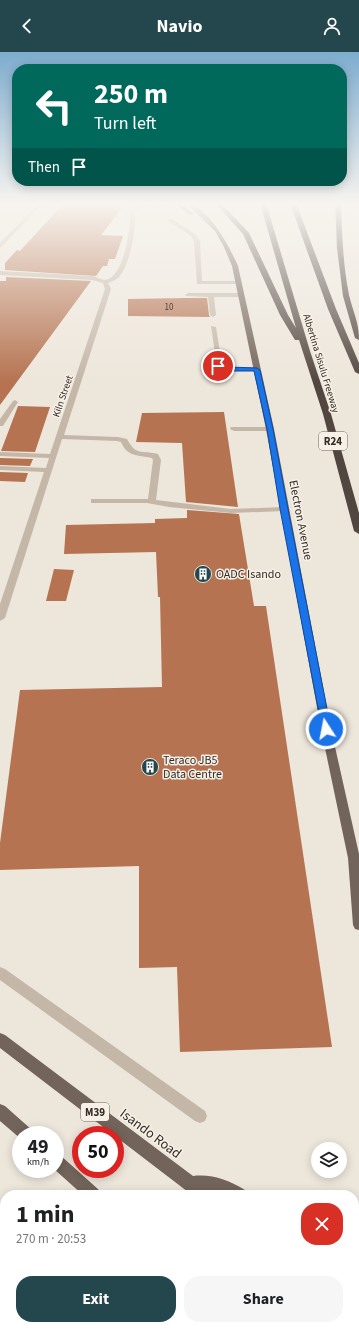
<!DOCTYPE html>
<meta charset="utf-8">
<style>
body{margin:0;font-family:"Source Sans 3",sans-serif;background:#f6f6f6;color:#202124;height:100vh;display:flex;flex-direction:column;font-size:15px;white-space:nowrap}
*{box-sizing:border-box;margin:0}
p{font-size:13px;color:#757577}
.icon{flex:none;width:22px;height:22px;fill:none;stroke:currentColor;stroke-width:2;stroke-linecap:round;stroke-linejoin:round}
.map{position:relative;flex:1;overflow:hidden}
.details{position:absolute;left:0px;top:1138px;width:359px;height:140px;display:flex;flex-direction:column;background:#fff;border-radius:16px 16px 0 0;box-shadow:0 2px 10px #0003}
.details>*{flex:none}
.hud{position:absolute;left:12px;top:12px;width:335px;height:122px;border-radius:16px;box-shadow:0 2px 10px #0003;background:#00695c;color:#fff;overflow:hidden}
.controls{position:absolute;left:311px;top:1090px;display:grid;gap:8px}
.controls a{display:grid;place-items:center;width:36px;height:36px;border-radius:50%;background:#fff;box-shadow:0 2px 10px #0003;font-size:20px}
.speed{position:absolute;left:12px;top:1074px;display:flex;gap:8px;font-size:20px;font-weight:700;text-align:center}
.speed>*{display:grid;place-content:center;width:52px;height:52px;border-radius:50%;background:#fff;box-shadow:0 2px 10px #0003;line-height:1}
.speed small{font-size:10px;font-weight:400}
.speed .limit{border:6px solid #d22;background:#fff;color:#111}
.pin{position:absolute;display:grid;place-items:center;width:34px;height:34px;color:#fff;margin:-17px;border:2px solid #fff;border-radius:50%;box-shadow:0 1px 4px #0007}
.me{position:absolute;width:44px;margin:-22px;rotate:349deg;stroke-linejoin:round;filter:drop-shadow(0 0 3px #0008)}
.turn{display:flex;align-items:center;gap:14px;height:84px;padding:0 16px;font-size:18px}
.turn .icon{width:52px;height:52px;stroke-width:2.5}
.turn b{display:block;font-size:28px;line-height:34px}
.then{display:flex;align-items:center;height:38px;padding:0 16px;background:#0003;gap:8px;font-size:15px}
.round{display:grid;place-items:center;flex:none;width:42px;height:42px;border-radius:16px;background:#f6f6f6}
.overview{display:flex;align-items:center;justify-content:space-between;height:68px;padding:0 16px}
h1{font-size:24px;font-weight:700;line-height:30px}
.button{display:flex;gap:8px;margin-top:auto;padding:8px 16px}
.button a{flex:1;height:46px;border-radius:16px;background:#23474d;color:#fff;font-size:16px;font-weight:700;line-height:46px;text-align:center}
.button a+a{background:#f6f6f6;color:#202124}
header{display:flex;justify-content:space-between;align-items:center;height:52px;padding:0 16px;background:#23474d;color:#fff;font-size:18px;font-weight:700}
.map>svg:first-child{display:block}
.building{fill:#b57351}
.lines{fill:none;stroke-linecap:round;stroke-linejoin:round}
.minor{fill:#c4b7a8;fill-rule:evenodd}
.major{fill:#72645a;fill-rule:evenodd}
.highway{fill:#524740;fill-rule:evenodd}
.route{fill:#1a73e8;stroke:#114b97}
.labels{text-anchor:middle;stroke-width:3;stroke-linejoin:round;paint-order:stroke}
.far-number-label{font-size:9px;fill:#533e32}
.far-street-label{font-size:10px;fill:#322c27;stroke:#f6f0e6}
.shield{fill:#f6f0e6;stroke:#6d6760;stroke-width:1}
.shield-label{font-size:11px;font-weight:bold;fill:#322c27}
.street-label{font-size:12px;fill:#322c27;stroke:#f6f0e6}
.poi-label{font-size:12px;fill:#322c27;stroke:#f6f0e6;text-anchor:start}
.near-street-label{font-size:14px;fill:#322c27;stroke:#f6f0e6}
</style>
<header><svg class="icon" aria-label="back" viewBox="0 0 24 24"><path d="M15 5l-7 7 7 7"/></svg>Navio<svg class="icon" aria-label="person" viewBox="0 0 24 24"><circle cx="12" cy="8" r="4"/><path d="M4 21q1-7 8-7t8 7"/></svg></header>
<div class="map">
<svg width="359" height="1278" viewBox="0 0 359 1278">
<rect width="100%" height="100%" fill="#ede6db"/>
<g class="building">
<path d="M64 151H126L101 183 123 184 115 207H109L107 214H103L96 224 5 218V211L17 198 20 199Z"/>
<path d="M6 225 91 229 0 353V229H6Z"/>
<path d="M186 246H207L209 263 210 265 128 264V247Z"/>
<path d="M18 354 50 355 35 400 1 399Z"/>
<path d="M224 360 238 455 186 450 182 391 136 390 142 361Z"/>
<path d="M0 406 33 407 30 414 0 413Z"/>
<path d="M0 420 28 421 25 430 0 429Z"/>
<path d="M187 458 239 462 254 554H266L332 995 180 1000 177 915 139 916V814L0 818V791L20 638 162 635 160 545H158L156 500 64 502 66 473 155 471V467L187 466Z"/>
<path d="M54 517 74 518 66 549H46Z"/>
</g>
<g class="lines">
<g class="minor">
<path d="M39 151H44L0 196V191Z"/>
<path d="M154 151H162L161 152 179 151 153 156 151 154 135 158C137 174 130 213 119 225 116 228 112 229 108 231L111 237 64 383 118 385 127 387C136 404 141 398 158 402L161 408 156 448 231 457 284 455 288 457 284 459 231 461 169 455 147 451H91V447H148L153 408 152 406C138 403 127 405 121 390L117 389 62 387 5 566 0 569V552L44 420 0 418V414L46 416 49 406 0 404V400L50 402 105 237 103 231 92 228 0 223V219L93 224C96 225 102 228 105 228 124 227 132 172 130 157Z"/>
<path d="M168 167H172L195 182 200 189 202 229H239L242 231 241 232H197L194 189 191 184 168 169Z"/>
<path d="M188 241H241L244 243 241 245H214L216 263 213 265 210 263 208 245 186 244 185 243Z"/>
<path d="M211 274 216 275 222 313 228 315H257L260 317 259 318 227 319 217 315Z"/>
<path d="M15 348 18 350 3 374H0V367L13 349Z"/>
<path d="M231 375H270L274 377 270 379H234L230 377Z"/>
<path d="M0 915 5 917 205 1059 207 1064 205 1069 200 1071 195 1069 0 928Z"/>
<path d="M0 1157 5 1159V1177L0 1175Z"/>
<path d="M119 1273H139L141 1278H121Z"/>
</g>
<g class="major">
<path d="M174 151H179L194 162 190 163Z"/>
<path d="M186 151C206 151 231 197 238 214L274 377 331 677 359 802V878L355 877 353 873 348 806 321 677 266 377 232 214 224 195 215 179Z"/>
<path d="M0 981 5 983 193 1124C213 1122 228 1128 245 1138L248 1143H225L211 1139 213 1143H192L0 996Z"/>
<path d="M0 1052 5 1054 32 1078 34 1083H21V1087L0 1069Z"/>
<path d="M55 1101 60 1103 99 1138 102 1143H83L54 1117H55Z"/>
<path d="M359 1192V1208L354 1210V1194Z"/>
<path d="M354 1250 359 1252V1270L354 1268Z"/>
<path d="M232 1273H252L254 1278H234Z"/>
</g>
<g class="highway">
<path d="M215 151H221L249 181 288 263 296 276 260 151H266L310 299 331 362 359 461V482L354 479 323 362 299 288H295L280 263 243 182Z"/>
<path d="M290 151H296L336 257 359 311V322L355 320 328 257Z"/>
<path d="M335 151H341C342 182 343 213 349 243 353 260 359 270 359 288L355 286 343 244 337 196Z"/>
</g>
</g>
<linearGradient id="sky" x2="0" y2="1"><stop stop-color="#7dacce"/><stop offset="0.46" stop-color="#f7f4ef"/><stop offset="1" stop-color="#f7f4ef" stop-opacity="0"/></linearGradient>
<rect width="359" height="330" fill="url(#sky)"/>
<path class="route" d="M218 312 228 315 257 316 260 318 273 377 288 457 331 677 326 680 322 677 280 457 267 377 254 319H227L216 315 215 314Z"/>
<defs>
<g id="building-disc" transform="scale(0.9)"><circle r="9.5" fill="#23474d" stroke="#f6f0e6"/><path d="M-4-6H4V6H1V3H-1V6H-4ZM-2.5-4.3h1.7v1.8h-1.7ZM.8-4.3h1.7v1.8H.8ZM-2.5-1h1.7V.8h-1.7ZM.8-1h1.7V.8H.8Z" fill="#fff"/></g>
</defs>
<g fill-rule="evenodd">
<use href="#building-disc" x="203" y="522"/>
<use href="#building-disc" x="150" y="715"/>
</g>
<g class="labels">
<g class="far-number-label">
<text x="169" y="258">10</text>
</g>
<g class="far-street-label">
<text transform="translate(322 311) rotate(73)" y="4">Albertina Sisulu Freeway</text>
<text transform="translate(62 344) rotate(-71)" y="4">Kiln Street</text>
</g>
<g class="shield">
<rect x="319" y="380" width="28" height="18" rx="3"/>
<rect x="81" y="1051" width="28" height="18" rx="3"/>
</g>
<g class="shield-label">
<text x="333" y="393">R24</text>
<text x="95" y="1064">M39</text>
</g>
<g class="street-label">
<text transform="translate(301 468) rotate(79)" y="4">Electron Avenue</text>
</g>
<g class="poi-label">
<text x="216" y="526">OADC Isando</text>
<text x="163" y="712">Teraco JB5<tspan x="163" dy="14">Data Centre</tspan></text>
</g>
<g class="near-street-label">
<text transform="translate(151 1081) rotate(37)" y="5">Isando Road</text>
</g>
</g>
</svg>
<div class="controls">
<a><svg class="icon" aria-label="layers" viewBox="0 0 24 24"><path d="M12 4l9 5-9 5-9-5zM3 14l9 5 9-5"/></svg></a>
</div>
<div class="speed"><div>49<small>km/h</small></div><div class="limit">50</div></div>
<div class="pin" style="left:218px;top:314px;background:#d93025"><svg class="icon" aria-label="arrive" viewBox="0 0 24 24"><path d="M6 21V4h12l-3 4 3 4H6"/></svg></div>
<svg class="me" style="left:326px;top:677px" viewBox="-20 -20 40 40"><circle r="17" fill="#1a73e8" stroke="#fff" stroke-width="3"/><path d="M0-11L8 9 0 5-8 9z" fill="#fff"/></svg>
<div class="hud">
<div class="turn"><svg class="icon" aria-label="left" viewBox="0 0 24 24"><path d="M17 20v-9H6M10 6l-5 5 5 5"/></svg><div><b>250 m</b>Turn left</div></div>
<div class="then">Then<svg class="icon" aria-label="arrive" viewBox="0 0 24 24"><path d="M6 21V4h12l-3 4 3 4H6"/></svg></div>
</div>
<section class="details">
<div class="overview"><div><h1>1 min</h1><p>270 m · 20:53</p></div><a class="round" style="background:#d93025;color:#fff"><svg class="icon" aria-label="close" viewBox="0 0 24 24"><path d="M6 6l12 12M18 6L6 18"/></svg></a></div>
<div class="button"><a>Exit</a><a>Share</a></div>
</section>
</div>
